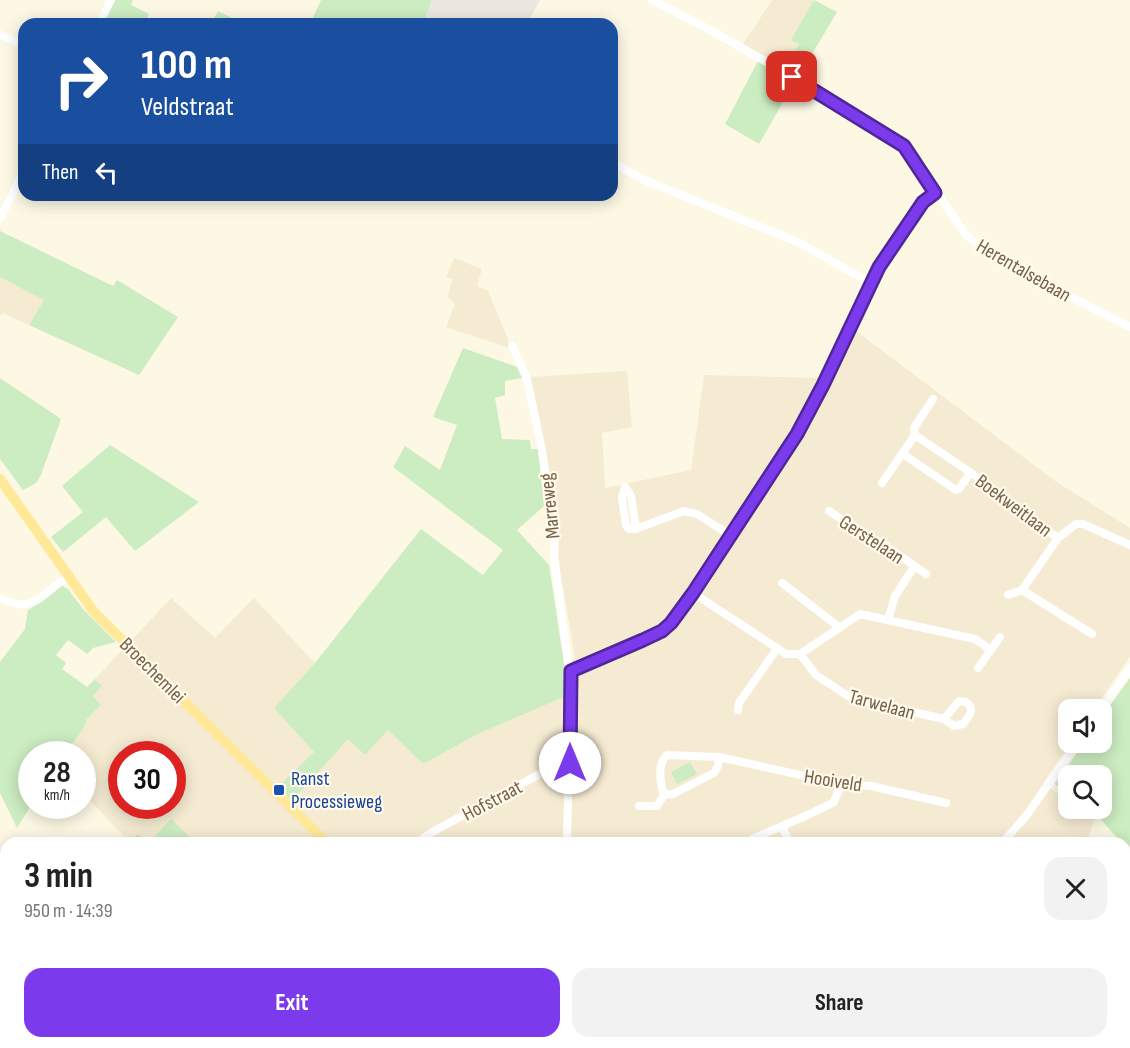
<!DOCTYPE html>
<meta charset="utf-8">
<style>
body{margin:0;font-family:"Sofia Sans Condensed",sans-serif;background:#f2f2f2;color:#222;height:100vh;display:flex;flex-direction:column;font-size:22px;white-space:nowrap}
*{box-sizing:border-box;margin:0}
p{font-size:20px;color:#767676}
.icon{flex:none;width:33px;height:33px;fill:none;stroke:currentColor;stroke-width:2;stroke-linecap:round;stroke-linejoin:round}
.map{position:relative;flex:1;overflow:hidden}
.sheet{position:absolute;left:0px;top:837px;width:1131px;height:212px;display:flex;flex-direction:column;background:#fff;border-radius:18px 18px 0 0;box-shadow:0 3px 15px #0003}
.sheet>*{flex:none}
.guide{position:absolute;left:18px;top:18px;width:600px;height:183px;border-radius:18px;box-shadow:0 3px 15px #0003;background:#1a4fa0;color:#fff;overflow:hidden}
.tools{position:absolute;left:1058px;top:699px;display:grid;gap:12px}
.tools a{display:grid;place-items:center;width:54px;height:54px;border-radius:12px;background:#fff;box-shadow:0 3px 15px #0003;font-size:30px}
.speed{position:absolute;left:18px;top:741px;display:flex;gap:12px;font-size:30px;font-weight:700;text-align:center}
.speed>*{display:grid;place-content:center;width:78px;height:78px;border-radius:50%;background:#fff;box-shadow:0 3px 15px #0003;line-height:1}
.speed small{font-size:15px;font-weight:400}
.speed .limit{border:9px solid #d22;background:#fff;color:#111}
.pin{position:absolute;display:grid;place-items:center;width:51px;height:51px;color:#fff;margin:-26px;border-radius:12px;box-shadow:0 3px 9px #0006}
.me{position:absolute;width:66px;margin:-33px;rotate:0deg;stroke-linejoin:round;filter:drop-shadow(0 0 4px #0008)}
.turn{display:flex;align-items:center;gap:21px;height:126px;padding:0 24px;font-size:27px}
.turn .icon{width:78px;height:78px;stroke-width:2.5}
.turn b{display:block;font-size:42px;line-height:51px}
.then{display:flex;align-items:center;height:57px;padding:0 24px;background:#0003;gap:12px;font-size:22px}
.round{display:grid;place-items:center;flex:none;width:63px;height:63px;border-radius:18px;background:#f2f2f2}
.headline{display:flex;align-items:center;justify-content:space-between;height:102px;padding:0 24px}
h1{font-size:36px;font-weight:700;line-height:45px}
.button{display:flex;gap:12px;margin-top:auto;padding:12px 24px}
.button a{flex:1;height:69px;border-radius:18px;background:#7c3aed;color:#fff;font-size:24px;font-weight:700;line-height:69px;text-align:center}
.button a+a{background:#f2f2f2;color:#222}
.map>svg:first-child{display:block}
.residential{fill:#f5ebd2;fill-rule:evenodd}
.industrial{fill:#ede8df}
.green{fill:#ccecc1}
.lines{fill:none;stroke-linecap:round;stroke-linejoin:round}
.stream{stroke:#9dc7da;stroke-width:2}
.minor{stroke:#fff;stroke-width:8}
.major{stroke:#ffe999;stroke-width:10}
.route-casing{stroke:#51269a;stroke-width:15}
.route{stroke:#7c3aed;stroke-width:10}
.transit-dot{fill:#1a4fb4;stroke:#fffaeb;stroke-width:2}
.labels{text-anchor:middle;stroke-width:4.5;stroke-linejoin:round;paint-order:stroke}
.street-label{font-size:20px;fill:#776048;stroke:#fffaeb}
.transit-label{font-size:20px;fill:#164399;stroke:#fffaeb;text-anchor:start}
</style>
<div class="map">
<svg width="1130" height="1048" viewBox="0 0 1130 1048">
<rect width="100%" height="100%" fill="#fdf8e4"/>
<g class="residential">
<path d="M772 0H814L792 39 799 43 789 62 783 58 779 64 743 44Z"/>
<path d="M454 258 482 269 477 286 488 291 512 349 446 327 455 304 448 297 452 279 446 277Z"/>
<path d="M0 277 45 300 29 325 2 313 0 317Z"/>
<path d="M852 328 1058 483 1130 528V657L1094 709 1068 710V742L1071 743 1043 783 1068 801V808L1078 809 1094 819 1087 843H196L171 820 148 842 138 834 128 841 83 793 82 754H65L84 728 87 719 101 705 92 696 102 686 95 679 171 598 215 638 254 598 315 663 274 708 315 752 279 787 348 738 388 730 423 764 478 734 564 697V663L575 658 561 576 547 462 530 377 627 371 632 427 602 433 605 488 691 470 704 375 826 378ZM122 754H172V806H122Z"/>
<path d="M6 977V1042L757 1043 741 1048H0V980Z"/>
</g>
<path class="industrial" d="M432 0H540L527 24H423Z"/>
<g class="green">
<path d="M115 0H133L131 5 149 14 144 24H103Z"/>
<path d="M321 0H432L423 24H310Z"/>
<path d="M814 0 837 12 799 76 779 64 782 58 789 61 799 44 791 40Z"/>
<path d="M218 11 244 24H211Z"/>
<path d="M758 61 794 83 759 144 725 124Z"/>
<path d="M0 231 113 286 117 280 178 317 139 375 29 325 44 300 0 277Z"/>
<path d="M463 348 517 367 522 378 505 381V395L495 398 502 439 530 440 531 449H538L544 506 517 530 549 565 564 663 565 695 564 697 478 734 423 764 388 730 365 755 348 739 292 801 278 787 314 752 274 708 315 663 421 529 483 575 503 550 393 467 405 446 440 470 457 425 433 417Z"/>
<path d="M0 378 61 419 41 475 36 483 23 490 0 459Z"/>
<path d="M110 445 199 502 135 551 106 517 63 552 51 537 83 512 62 486Z"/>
<path d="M61 585 68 589 83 609 116 642 93 648 87 654 68 640 56 655 66 663 62 669 87 687 95 679 102 686 93 696 101 705 87 719 84 728 65 754H32L31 805 17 828 0 793V662L25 629 28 610 48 597Z"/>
<path d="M1130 678V846L1117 838 1092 809 1101 808V776H1068V793L1055 784 1084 743 1101 742V718Z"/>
<path d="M690 762 697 774 677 784 671 772Z"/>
<path d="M171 819 196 843H126L138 834 149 842Z"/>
<path d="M6 936V977L0 980V939Z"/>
<path d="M757 1042 802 1043 826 1048H741Z"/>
</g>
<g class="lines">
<path class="stream" d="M904 1048V1042"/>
<g class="minor">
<path d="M652 0 714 32 831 99 904 146 967 236 1006 264 1130 327"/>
<path d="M99 24 111 0"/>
<path d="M0 35 24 45"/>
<path d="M612 162 642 179 800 243 870 283"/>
<path d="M0 218 24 171"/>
<path d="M512 345 527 379 542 450 555 538 554 557 568 663 571 671"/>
<path d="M915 435 980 479 1012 506 1058 538"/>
<path d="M903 454 956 490 959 489 970 473"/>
<path d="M882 483 915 435 914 428 933 399"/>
<path d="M829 511 859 531 882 543 926 574"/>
<path d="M636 529 631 496 625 487 622 498 626 525 629 529C633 529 636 528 641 527L684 511 697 514 730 535"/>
<path d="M782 583 839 627"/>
<path d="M1022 590 1092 634"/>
<path d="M693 593 786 654H800L860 614 975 639 991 650"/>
<path d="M1008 595 1022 590 1058 538 1076 524H1083L1130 545"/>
<path d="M0 598C35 615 40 594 68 577"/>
<path d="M888 620 895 596 914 567"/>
<path d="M800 654 816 675 851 698 944 719 954 726 963 724C969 716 976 709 966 702L959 701 944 719"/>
<path d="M978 668 1000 637"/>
<path d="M738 710 739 703 776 650"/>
<path d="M1101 710 1130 668"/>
<path d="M664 795 673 794 714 773 718 766 719 757"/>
<path d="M639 806H657L664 795C660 784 657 763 667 755L719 757 841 784 871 786 946 803"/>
<path d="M782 827 790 843"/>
<path d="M416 843 434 831 549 769 570 763"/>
<path d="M567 843 571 671 643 640 661 631 671 623 693 593 797 434 823 385 879 267 923 202 935 193"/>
<path d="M745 843C774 828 805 818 834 802L841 784"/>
<path d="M1002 843 1026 816 1078 742"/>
<path d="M274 1042 275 1048"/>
<path d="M0 1044 9 1048"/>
<path d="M19 1048 22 1042"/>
<path d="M318 1048 320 1042"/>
<path d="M563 1048V1042"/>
<path d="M620 1048 631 1042"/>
</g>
<g class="major">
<path d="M0 479 94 612 327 843"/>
<path d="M527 1042 532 1048"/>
</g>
</g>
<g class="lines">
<g class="route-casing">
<path id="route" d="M570 763 571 671 643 640 662 631 671 623 693 593 797 434 823 385 879 267 923 202 935 193 904 146 792 77"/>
</g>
<use href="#route" class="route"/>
</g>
<rect class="transit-dot" x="273" y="784" width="12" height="12" rx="3"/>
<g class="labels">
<g class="street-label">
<text transform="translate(1024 270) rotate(30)" y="7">Herentalsebaan</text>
<text transform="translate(1014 505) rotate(37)" y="7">Boekweitlaan</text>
<text transform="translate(549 506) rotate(-96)" y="7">Marreweg</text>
<text transform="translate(872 539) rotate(33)" y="7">Gerstelaan</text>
<text transform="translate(153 670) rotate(45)" y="7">Broechemlei</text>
<text transform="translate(882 704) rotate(15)" y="7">Tarwelaan</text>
<text transform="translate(833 780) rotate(9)" y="7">Hooiveld</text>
<text transform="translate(492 800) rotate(-28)" y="7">Hofstraat</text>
</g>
<g class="transit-label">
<text x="291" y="785">Ranst<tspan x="291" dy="23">Processieweg</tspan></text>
</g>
</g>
</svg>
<div class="tools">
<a><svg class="icon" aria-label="sound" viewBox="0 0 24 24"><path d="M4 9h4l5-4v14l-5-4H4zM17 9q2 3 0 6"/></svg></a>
<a><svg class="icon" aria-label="search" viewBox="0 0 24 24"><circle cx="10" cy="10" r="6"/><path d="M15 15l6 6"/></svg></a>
</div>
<div class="speed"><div>28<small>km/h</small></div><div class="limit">30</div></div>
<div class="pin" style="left:792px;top:77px;background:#d93025"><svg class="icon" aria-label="arrive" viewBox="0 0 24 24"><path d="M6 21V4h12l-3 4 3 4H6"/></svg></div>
<svg class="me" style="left:570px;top:763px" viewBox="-20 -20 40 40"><circle r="19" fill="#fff"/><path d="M0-13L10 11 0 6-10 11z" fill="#7c3aed"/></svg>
<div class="guide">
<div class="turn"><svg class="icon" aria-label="right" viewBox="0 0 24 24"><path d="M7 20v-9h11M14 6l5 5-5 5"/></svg><div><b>100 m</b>Veldstraat</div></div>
<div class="then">Then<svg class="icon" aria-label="left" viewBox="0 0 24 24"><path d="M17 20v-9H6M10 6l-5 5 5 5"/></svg></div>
</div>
<section class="sheet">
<div class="headline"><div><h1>3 min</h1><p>950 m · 14:39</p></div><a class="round"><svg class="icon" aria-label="close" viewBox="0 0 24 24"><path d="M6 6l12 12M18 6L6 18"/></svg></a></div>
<div class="button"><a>Exit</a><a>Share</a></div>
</section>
</div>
